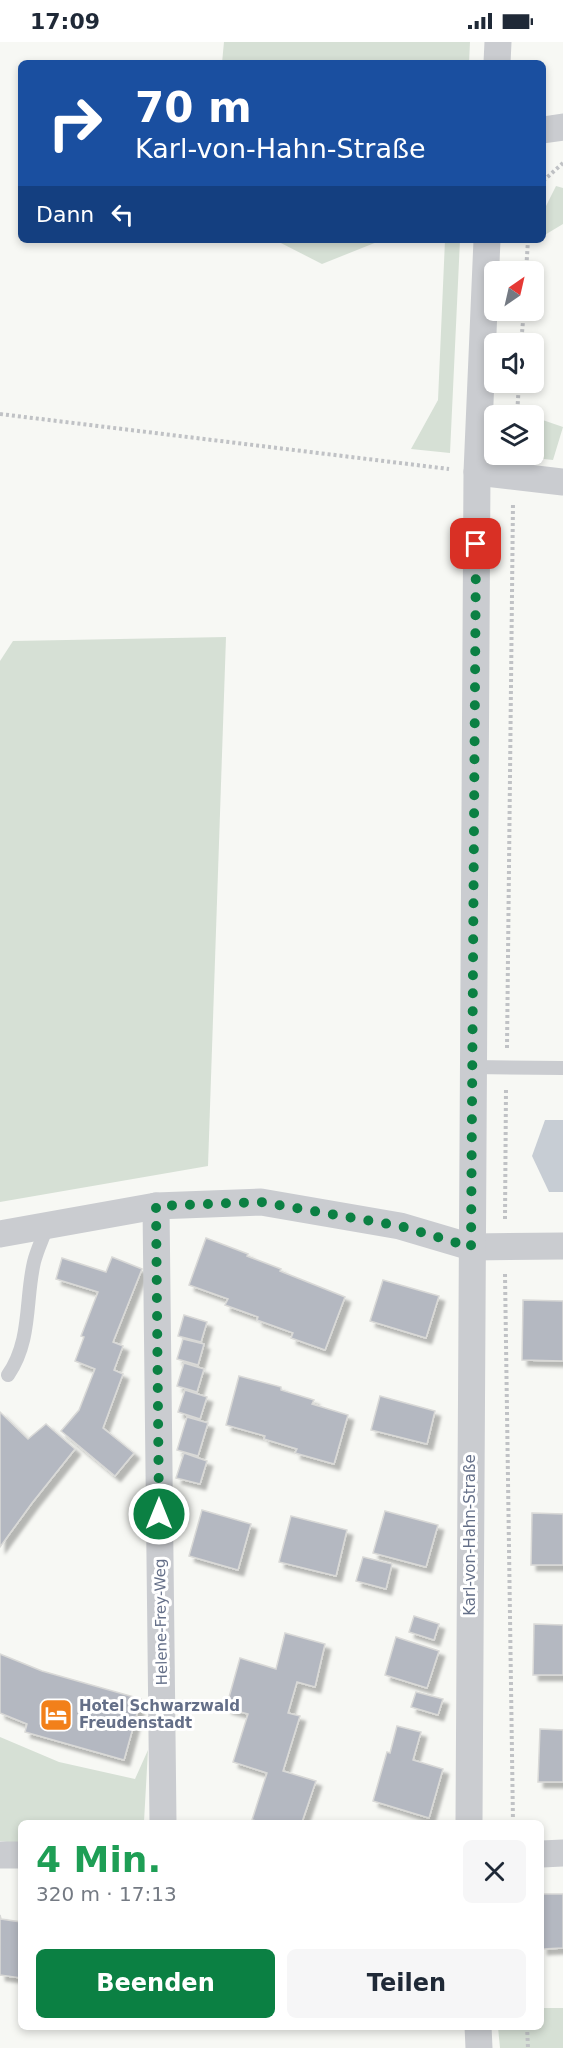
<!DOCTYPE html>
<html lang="de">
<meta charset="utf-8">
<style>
body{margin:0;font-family:"DejaVu Sans",sans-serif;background:#f6f6f7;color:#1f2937;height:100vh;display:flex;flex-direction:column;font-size:22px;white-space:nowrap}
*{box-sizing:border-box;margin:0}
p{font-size:20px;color:#747a83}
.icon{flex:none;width:33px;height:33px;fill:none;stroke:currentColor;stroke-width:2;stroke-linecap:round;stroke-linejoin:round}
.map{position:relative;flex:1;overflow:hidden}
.details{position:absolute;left:18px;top:1778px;width:526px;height:210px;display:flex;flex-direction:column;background:#fff;border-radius:9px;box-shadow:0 3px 9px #0003}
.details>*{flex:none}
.guide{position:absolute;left:18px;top:18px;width:528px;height:183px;border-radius:9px;box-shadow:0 3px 9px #0003;background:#1a4fa0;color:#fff;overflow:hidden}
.needle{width:39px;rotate:34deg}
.fabs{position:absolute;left:484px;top:219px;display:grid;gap:12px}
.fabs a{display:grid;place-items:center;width:60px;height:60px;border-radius:9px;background:#fff;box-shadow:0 3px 9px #0003;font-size:30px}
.pin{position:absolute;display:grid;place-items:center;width:51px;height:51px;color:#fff;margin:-26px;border-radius:12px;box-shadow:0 3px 9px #0006}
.me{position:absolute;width:66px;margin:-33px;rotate:0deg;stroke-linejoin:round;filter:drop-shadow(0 0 4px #0008)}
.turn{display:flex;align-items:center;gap:21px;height:126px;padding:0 18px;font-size:27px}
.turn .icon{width:78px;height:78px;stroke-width:2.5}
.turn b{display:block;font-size:42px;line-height:51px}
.then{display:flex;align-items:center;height:57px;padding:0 18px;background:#0003;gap:12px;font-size:22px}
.round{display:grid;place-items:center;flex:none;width:63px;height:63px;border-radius:9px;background:#f6f6f7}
.head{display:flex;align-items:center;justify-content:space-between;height:102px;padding:0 18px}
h1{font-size:36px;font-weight:800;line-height:45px;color:#1e9e55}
.cta{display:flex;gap:12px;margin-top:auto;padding:12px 18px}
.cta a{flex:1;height:69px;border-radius:9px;background:#0b8043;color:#fff;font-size:24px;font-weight:800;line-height:69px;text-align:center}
.cta a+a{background:#f6f6f7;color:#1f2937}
.status{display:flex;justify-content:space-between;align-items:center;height:42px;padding:0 30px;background:#fff;direction:ltr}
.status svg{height:16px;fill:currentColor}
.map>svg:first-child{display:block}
.green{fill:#d6e0d5}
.water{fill:#c7cdd4}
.building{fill:#b4b8c1;stroke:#d9d9d7;stroke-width:1.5;filter:url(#shadow)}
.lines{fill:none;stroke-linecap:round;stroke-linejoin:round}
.path{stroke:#c0c2c5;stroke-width:4;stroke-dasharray:3 3;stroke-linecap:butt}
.lane{stroke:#caccd0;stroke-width:14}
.street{stroke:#caccd0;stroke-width:27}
.route{stroke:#0b8043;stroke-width:10;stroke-dasharray:0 18}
.labels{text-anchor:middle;stroke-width:6;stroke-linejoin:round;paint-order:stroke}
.street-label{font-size:15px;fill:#646f88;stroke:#fff}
.poi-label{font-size:15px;font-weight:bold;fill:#646f88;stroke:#fff;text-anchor:start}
</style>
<div class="status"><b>17:09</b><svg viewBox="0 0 49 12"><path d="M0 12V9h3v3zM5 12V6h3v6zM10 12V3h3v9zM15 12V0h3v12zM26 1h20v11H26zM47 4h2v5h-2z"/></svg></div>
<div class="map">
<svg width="563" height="2006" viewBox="0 0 563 2006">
<defs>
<filter id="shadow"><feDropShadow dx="5.5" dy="5.5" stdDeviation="1.5" flood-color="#0004"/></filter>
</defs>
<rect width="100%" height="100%" fill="#f7f8f4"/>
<g class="green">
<path d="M224 0H470L469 21H222Z"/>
<path d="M556 144 563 146V182L543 194V170Z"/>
<path d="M275 198H382L322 222Z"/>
<path d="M445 198H460L450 411 411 407 438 358Z"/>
<path d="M534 375 563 385 553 418 518 414 519 413 534 412Z"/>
<path d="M226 595 208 1124 0 1160V619L13 599Z"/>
<path d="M0 1695 59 1720 135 1737 148 1708 144 1780H21V1802L0 1799Z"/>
<path d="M542 1966H563V2006H500L498 1985 542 1984Z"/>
</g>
<path class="water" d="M545 1078H563V1150H549L532 1114Z"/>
<g class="building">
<path d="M206 1196 248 1212 247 1214 281 1227 280 1229 345 1255 325 1308 291 1296 293 1291 257 1278 258 1275 225 1263 228 1257 189 1243Z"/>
<path d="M112 1215 142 1227 113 1300 123 1304 114 1328 123 1332 103 1386 134 1411 115 1434 61 1389 79 1368 95 1327 75 1319 84 1295 81 1294 98 1250 56 1237 62 1216 106 1230Z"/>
<path d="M383 1238 439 1254 426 1296 370 1279Z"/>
<path d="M523 1258 563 1259V1319L522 1318Z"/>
<path d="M184 1273 207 1280 201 1300 178 1294Z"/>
<path d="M183 1297 204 1302 198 1323 177 1317Z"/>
<path d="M184 1321 204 1327 197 1350 177 1344Z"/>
<path d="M239 1334 281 1345V1348L314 1358 312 1362 348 1373 334 1422 295 1411 297 1407 264 1397 265 1394 226 1383Z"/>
<path d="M185 1348 207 1355 200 1377 178 1370Z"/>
<path d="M380 1354 435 1369 427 1402 371 1388Z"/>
<path d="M0 1370 28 1397 46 1382 75 1407 32 1461 0 1505Z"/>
<path d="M187 1375 208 1381 198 1414 177 1408Z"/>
<path d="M184 1411 207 1419 200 1442 176 1436Z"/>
<path d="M202 1468 251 1482 238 1528 189 1514Z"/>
<path d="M385 1469 438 1483 426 1525 373 1511Z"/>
<path d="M532 1471 563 1472V1523H531Z"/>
<path d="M291 1474 347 1488 336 1534 279 1520Z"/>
<path d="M363 1515 392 1522 386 1547 356 1539Z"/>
<path d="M414 1574 439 1582 434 1598 409 1590Z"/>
<path d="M534 1582 563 1583V1633H533Z"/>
<path d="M285 1591 325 1602 315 1645 297 1640 288 1671 300 1674 283 1729 316 1739 302 1780H261L252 1778 267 1731 233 1720 248 1672 226 1666 240 1616 276 1627Z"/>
<path d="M396 1595 439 1609 427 1646 385 1633Z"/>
<path d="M0 1612 42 1629 141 1657 124 1718 25 1690 27 1682 0 1671Z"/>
<path d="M416 1650 443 1657 438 1673 411 1665Z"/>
<path d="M397 1684 421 1690 413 1718 443 1727 429 1776 373 1759 387 1710 390 1711Z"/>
<path d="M540 1687 563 1688V1740H538Z"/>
<path d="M542 1852H563V1906L542 1907Z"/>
<path d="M0 1873 1 1877 21 1880V1936L0 1933Z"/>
</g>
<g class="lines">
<g class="path">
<path d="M543 139 563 121"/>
<path d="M526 230 528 198"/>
<path d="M521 302 524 268"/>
<path d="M0 372 449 427"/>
<path d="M517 374 519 340"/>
<path d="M507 1006 513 461"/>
<path d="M505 1177 506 1046"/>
<path d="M505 1232 513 1780"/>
<path d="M527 1984 528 2006"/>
</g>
<g class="lane">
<path d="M473 1025 563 1026"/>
<path d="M8 1333C32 1298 25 1258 34 1220 37 1208 43 1196 47 1184"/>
</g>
<g class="street">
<path d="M497 21 498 0"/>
<path d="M543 88 563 85"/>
<path d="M477 430 563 440"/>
<path d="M156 1164 163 1780"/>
<path d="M0 1192 156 1164 261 1160 400 1184 471 1205 563 1204"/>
<path d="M469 1780 477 430 487 198"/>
<path d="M542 1812 563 1811"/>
<path d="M0 1813H21"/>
<path d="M478 1984 479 2006"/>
</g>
</g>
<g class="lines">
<path class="route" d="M159 1472 156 1164 261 1160 400 1184 471 1205 476 502"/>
</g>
<defs>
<g id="hotel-square" transform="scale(1.725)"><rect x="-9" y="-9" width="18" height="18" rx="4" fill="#f2801a" stroke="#fff"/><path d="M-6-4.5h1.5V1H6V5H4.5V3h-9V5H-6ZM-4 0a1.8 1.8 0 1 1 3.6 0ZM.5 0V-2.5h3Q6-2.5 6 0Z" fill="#fff"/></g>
</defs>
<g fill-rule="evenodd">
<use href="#hotel-square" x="56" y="1673"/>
</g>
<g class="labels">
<g class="street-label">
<text transform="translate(470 1493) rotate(-90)" y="5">Karl-von-Hahn-Straße</text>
<text transform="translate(161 1580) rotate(-91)" y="5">Helene-Frey-Weg</text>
</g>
<g class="poi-label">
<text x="79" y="1669">Hotel Schwarzwald<tspan x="79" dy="17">Freudenstadt</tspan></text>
</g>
</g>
</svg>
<div class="fabs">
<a><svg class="needle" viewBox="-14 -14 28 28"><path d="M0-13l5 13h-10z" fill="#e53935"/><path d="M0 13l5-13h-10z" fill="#747a83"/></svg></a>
<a><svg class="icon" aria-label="sound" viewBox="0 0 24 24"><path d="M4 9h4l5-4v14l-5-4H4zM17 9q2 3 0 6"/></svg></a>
<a><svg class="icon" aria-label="layers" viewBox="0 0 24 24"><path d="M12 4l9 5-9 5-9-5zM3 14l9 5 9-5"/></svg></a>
</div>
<div class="pin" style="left:476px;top:502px;background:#d93025"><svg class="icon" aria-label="arrive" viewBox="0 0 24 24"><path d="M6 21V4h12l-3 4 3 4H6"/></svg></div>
<svg class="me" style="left:159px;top:1472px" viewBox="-20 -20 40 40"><circle r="17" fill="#0b8043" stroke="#fff" stroke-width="3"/><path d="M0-11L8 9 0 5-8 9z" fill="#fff"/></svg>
<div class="guide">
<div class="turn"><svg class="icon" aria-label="right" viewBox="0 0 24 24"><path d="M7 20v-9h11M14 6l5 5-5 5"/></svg><div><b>70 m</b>Karl-von-Hahn-Straße</div></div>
<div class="then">Dann<svg class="icon" aria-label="left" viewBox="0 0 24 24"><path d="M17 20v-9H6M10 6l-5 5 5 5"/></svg></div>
</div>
<section class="details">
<div class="head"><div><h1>4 Min.</h1><p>320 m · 17:13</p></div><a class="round"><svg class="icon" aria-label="close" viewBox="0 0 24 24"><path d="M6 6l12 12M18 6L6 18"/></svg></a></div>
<div class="cta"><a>Beenden</a><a>Teilen</a></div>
</section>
</div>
